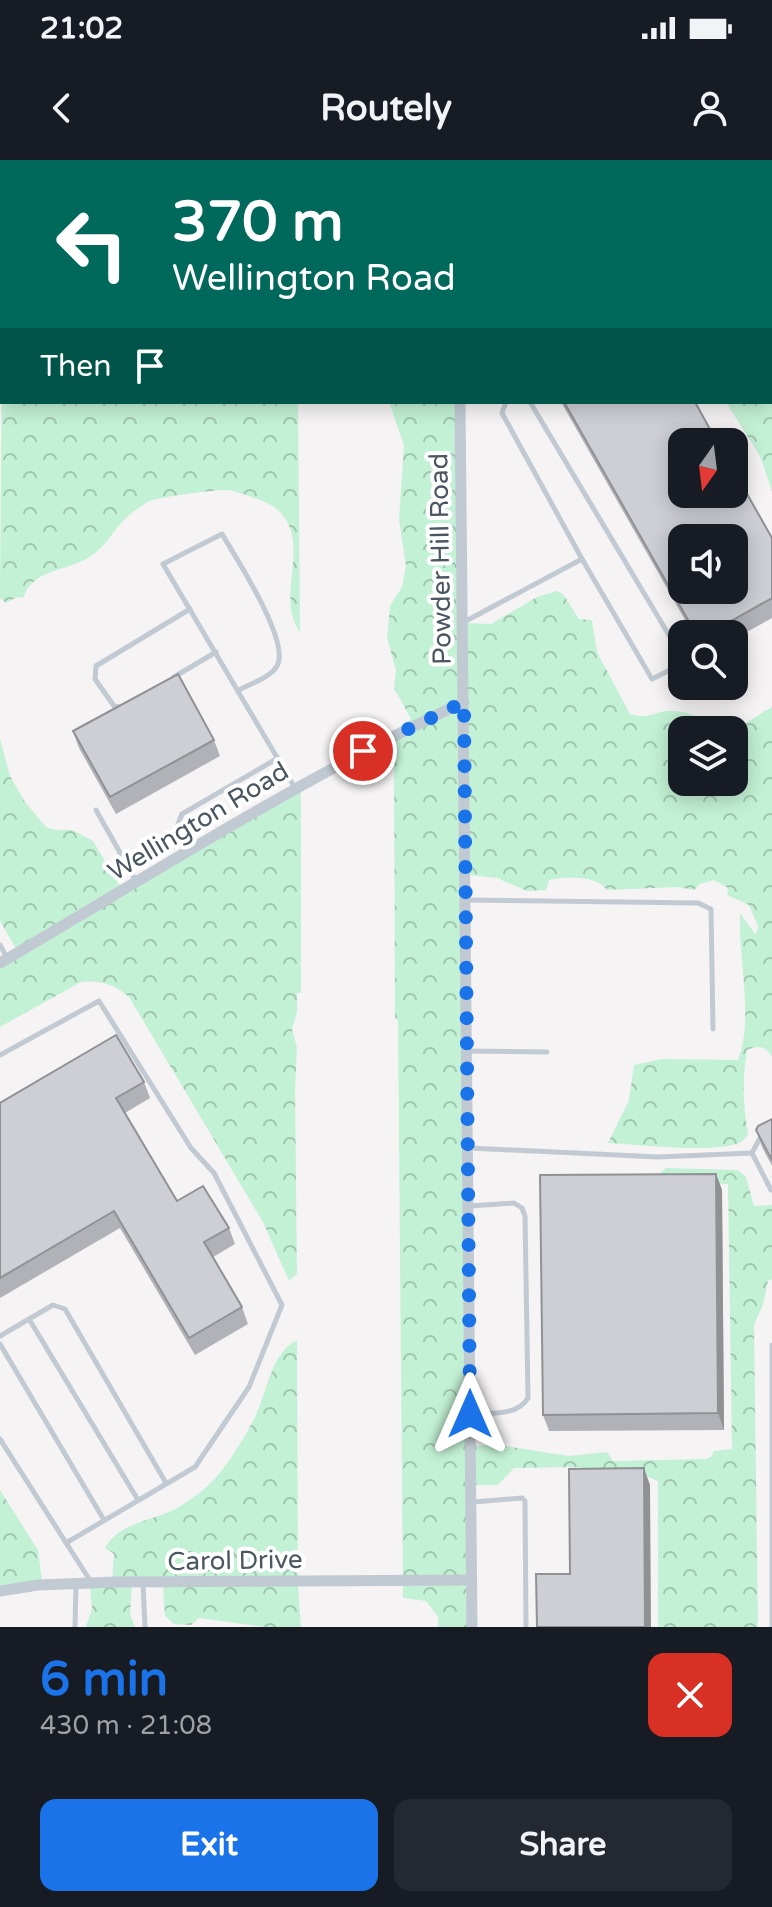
<!DOCTYPE html>
<meta charset="utf-8">
<style>
body{margin:0;font-family:"Varela Round",sans-serif;background:#242831;color:#f1f3f6;height:100vh;display:flex;flex-direction:column;font-size:30px;white-space:nowrap}
*{box-sizing:border-box;margin:0}
p{font-size:26px;color:#9ea1a6}
.icon{flex:none;width:44px;height:44px;fill:none;stroke:currentColor;stroke-width:2;stroke-linecap:round;stroke-linejoin:round}
.map{position:relative;height:1467px;overflow:hidden}
.sheet{display:flex;flex-direction:column;background:#171b24;flex:1}
.sheet>*{flex:none}
.guide{position:absolute;left:0px;top:0px;width:772px;height:244px;box-shadow:0 4px 20px #0003;background:#00695c;color:#fff;overflow:hidden}
.needle{width:52px;rotate:194deg}
.fabs{position:absolute;left:668px;top:268px;display:grid;gap:16px}
.fabs a{display:grid;place-items:center;width:80px;height:80px;border-radius:16px;background:#171b24;box-shadow:0 4px 20px #0003;font-size:40px}
.pin{position:absolute;display:grid;place-items:center;width:68px;height:68px;color:#fff;margin:-34px;border:4px solid #fff;border-radius:50%;box-shadow:0 2px 8px #0007}
.me{position:absolute;width:88px;margin:-44px;rotate:0deg;stroke-linejoin:round;filter:drop-shadow(0 0 6px #0008)}
.turn{display:flex;align-items:center;gap:28px;height:168px;padding:0 40px;font-size:36px}
.turn .icon{width:104px;height:104px;stroke-width:2.5}
.turn b{display:block;font-size:56px;line-height:68px}
.then{display:flex;align-items:center;height:76px;padding:0 40px;background:#0003;gap:16px;font-size:30px}
.round{display:grid;place-items:center;flex:none;width:84px;height:84px;border-radius:16px;background:#242831}
.headline{display:flex;align-items:center;justify-content:space-between;height:136px;padding:0 40px}
h1{font-size:48px;font-weight:800;line-height:60px;color:#1a73e8}
.button{display:flex;gap:16px;margin-top:auto;padding:16px 40px}
.button a{flex:1;height:92px;border-radius:16px;background:#1a73e8;color:#fff;font-size:32px;font-weight:800;line-height:92px;text-align:center}
.button a+a{background:#242831;color:#f1f3f6}
.status{display:flex;justify-content:space-between;align-items:center;height:56px;padding:0 40px;background:#171b24;direction:ltr}
.status svg{height:22px;fill:currentColor}
header{display:flex;justify-content:space-between;align-items:center;height:104px;padding:0 40px;background:#171b24;font-size:36px;font-weight:800}
.map>svg:first-child{display:block}
.forest{fill:url(#forest-crowns)}
.lines{fill:none;stroke-linecap:round;stroke-linejoin:round}
.lane{stroke:#c1cad2;stroke-width:5}
.street{stroke:#c1cad2;stroke-width:11}
.secondary{stroke:#c1cbd6;stroke-width:16}
.wall{fill:#b0b2b7}
.shaded-wall{fill:#909195}
.building{fill:#cdcfd5;stroke:#909195;stroke-width:2;fill-rule:evenodd}
.route{stroke:#1a73e8;stroke-width:14;stroke-dasharray:0 25.2}
.labels{text-anchor:middle;stroke-width:8;stroke-linejoin:round;paint-order:stroke}
.street-label{font-size:26px;fill:#4a5661;stroke:#fff}
</style>
<div class="status"><b>21:02</b><svg viewBox="0 0 49 12"><path d="M0 12V9h3v3zM5 12V6h3v6zM10 12V3h3v9zM15 12V0h3v12zM26 1h20v11H26zM47 4h2v5h-2z"/></svg></div>
<header><svg class="icon" aria-label="back" viewBox="0 0 24 24"><path d="M15 5l-7 7 7 7"/></svg>Routely<svg class="icon" aria-label="person" viewBox="0 0 24 24"><circle cx="12" cy="8" r="4"/><path d="M4 21q1-7 8-7t8 7"/></svg></header>
<div class="map">
<svg width="772" height="1467" viewBox="0 0 772 1467">
<defs>
<pattern id="forest-crowns" width="20" height="18" patternUnits="userSpaceOnUse" patternTransform="scale(2)"><rect width="20" height="18" fill="#c3f1d5"/><path d="M2 6a3 3 0 1 1 6 0M12 15a3 3 0 1 1 6 0" fill="none" stroke="#a0c6b0"/></pattern>
</defs>
<rect width="100%" height="100%" fill="#f5f3f3"/>
<g class="forest">
<path d="M735 0H772V331L760 296 726 242H770V2H732Z"/>
<path d="M2 187V242H298L300 472C273 435 316 379 274 347 268 342 236 331 228 330 219 329 158 337 150 341 142 345 131 353 125 359 109 375 105 390 82 401 60 412 33 410 23 438L17 437 6 443 0 438Z"/>
<path d="M389 242H460L465 463 491 464 537 437 557 431 563 434 579 459 592 460 597 492 630 554C652 560 652 551 670 551 687 550 707 559 719 570H682V622H734V570L772 547V897C766 886 758 885 747 890 742 919 743 945 748 974 745 980 740 983 733 985 702 992 642 985 608 983L629 940 634 905 663 899 738 900C754 859 738 797 740 753L756 775 758 766 749 745 727 735 728 728 714 720 700 724 694 730 677 727 607 730C596 715 566 716 549 720L546 730 527 731 497 718 468 715 471 1286 499 1285 569 1296 607 1292 613 1301 705 1299 711 1297 714 1291 732 1289 728 1024 650 1021 666 1008 738 1010 746 1017 754 1046 772 1045V1119L768 1121 763 1145 754 1165 758 1467H658V1321L644 1315 585 1316 582 1307 514 1308 498 1325H472V1467H438V1457L426 1441 403 1438 398 861 395 858 394 578 396 570 411 559 394 528 396 511 387 477 390 446 402 427 406 406 399 360 404 285Z"/>
<path d="M0 579 10 616 25 642 46 667 56 670H72L93 681 123 731 301 629V833H297V852L292 869 297 888 295 929 297 1114 289 1121 263 1062 129 837C114 824 100 820 81 822L0 867V805L18 792 0 761Z"/>
<path d="M297 1180 298 1426 301 1467H266L199 1458 191 1465 174 1464 165 1456 163 1425H132L130 1454 135 1467H86L92 1449 90 1426 112 1423 114 1394 105 1388C120 1361 155 1361 179 1347 191 1340 208 1327 217 1316 231 1300 244 1278 254 1259 267 1235 270 1193 297 1180Z"/>
<path d="M0 1330 38 1390 42 1421 0 1432Z"/>
</g>
<g class="lines">
<g class="lane">
<path d="M506 242 502 253 582 399"/>
<path d="M530 242 682 497"/>
<path d="M464 462 582 399 652 519 682 504"/>
<path d="M174 517 216 492"/>
<path d="M239 530C250 524 271 517 277 506 291 482 236 398 222 374L163 404 295 628"/>
<path d="M120 547 114 546 95 519 96 506 190 449"/>
<path d="M96 650 136 721"/>
<path d="M189 690 177 667 182 654 278 598"/>
<path d="M466 740 698 743 711 749 713 869"/>
<path d="M0 785 7 798"/>
<path d="M468 891 547 892"/>
<path d="M0 895 99 841 191 988 214 1013 282 1145 249 1227 195 1307 66 1383"/>
<path d="M469 988 658 997 752 993 771 1030"/>
<path d="M752 993 761 976"/>
<path d="M470 1046 514 1043 522 1048 525 1056 528 1238C518 1256 490 1253 471 1254"/>
<path d="M29 1159 138 1340"/>
<path d="M0 1176 53 1145 65 1149 166 1323"/>
<path d="M0 1184 104 1360"/>
<path d="M0 1279 91 1422"/>
<path d="M473 1342 522 1338 525 1341 526 1467"/>
<path d="M143 1424 145 1467"/>
<path d="M75 1467 76 1424"/>
<path d="M772 1467V1185"/>
</g>
<g class="street">
<path d="M460 242 472 1467"/>
<path d="M0 803C153 713 303 617 464 542"/>
<path d="M0 1431 38 1425 116 1422 471 1420"/>
</g>
<g class="secondary">
<path d="M718 0 719 2"/>
<path d="M118 2 123 0"/>
<path d="M0 52 2 51"/>
<path d="M770 93 772 97"/>
</g>
</g>
<g class="wall">
<path d="M561 242H695L772 378V458L734 479V474H693Z"/>
<path d="M73 571 214 580 220 596 116 654 79 588Z"/>
<path d="M144 922 150 938 125 953 177 1041 229 1068 235 1084 213 1097 242 1147 248 1164 195 1195 120 1068 0 1138V943Z"/>
<path d="M772 959V1006L762 987 756 970Z"/>
<path d="M716 1014 722 1030 724 1270 549 1271 543 1255Z"/>
</g>
<g class="shaded-wall">
<path d="M716 1014 722 1030 724 1270 718 1253Z"/>
<path d="M644 1308 650 1325 651 1467H645Z"/>
</g>
<g class="building">
<path d="M564 242H695L717 282H682V334H734V311L772 378V438L708 474H696ZM682 378H734V430H682Z"/>
<path d="M178 514 214 580 110 637 73 571Z"/>
<path d="M116 875 144 922 116 938 177 1041 203 1026 229 1068 204 1082 242 1147 189 1178 114 1051 0 1118V943Z"/>
<path d="M772 959V1000L756 970 758 966Z"/>
<path d="M716 1014 718 1253 543 1255 540 1015Z"/>
<path d="M644 1308 645 1467H537L536 1414H570L569 1309Z"/>
</g>
<g class="lines">
<path class="route" d="M363 591 464 542 470 1254"/>
</g>
<g class="labels">
<g class="street-label">
<text transform="translate(440 399) rotate(-91)" y="9">Powder Hill Road</text>
<text transform="translate(198 661) rotate(-31)" y="9">Wellington Road</text>
<text transform="translate(235 1400) rotate(-1)" y="9">Carol Drive</text>
</g>
</g>
</svg>
<div class="fabs">
<a><svg class="needle" viewBox="-14 -14 28 28"><path d="M0-13l5 13h-10z" fill="#e53935"/><path d="M0 13l5-13h-10z" fill="#9ea1a6"/></svg></a>
<a><svg class="icon" aria-label="sound" viewBox="0 0 24 24"><path d="M4 9h4l5-4v14l-5-4H4zM17 9q2 3 0 6"/></svg></a>
<a><svg class="icon" aria-label="search" viewBox="0 0 24 24"><circle cx="10" cy="10" r="6"/><path d="M15 15l6 6"/></svg></a>
<a><svg class="icon" aria-label="layers" viewBox="0 0 24 24"><path d="M12 4l9 5-9 5-9-5zM3 14l9 5 9-5"/></svg></a>
</div>
<div class="pin" style="left:363px;top:591px;background:#d93025"><svg class="icon" aria-label="arrive" viewBox="0 0 24 24"><path d="M6 21V4h12l-3 4 3 4H6"/></svg></div>
<svg class="me" style="left:470px;top:1254px" viewBox="-20 -20 40 40"><path d="M0-17L14 15 0 8-14 15z" fill="#1a73e8" stroke="#fff" stroke-width="4"/></svg>
<div class="guide">
<div class="turn"><svg class="icon" aria-label="left" viewBox="0 0 24 24"><path d="M17 20v-9H6M10 6l-5 5 5 5"/></svg><div><b>370 m</b>Wellington Road</div></div>
<div class="then">Then<svg class="icon" aria-label="arrive" viewBox="0 0 24 24"><path d="M6 21V4h12l-3 4 3 4H6"/></svg></div>
</div>
</div>
<section class="sheet">
<div class="headline"><div><h1>6 min</h1><p>430 m · 21:08</p></div><a class="round" style="background:#d93025;color:#fff"><svg class="icon" aria-label="close" viewBox="0 0 24 24"><path d="M6 6l12 12M18 6L6 18"/></svg></a></div>
<div class="button"><a>Exit</a><a>Share</a></div>
</section>
